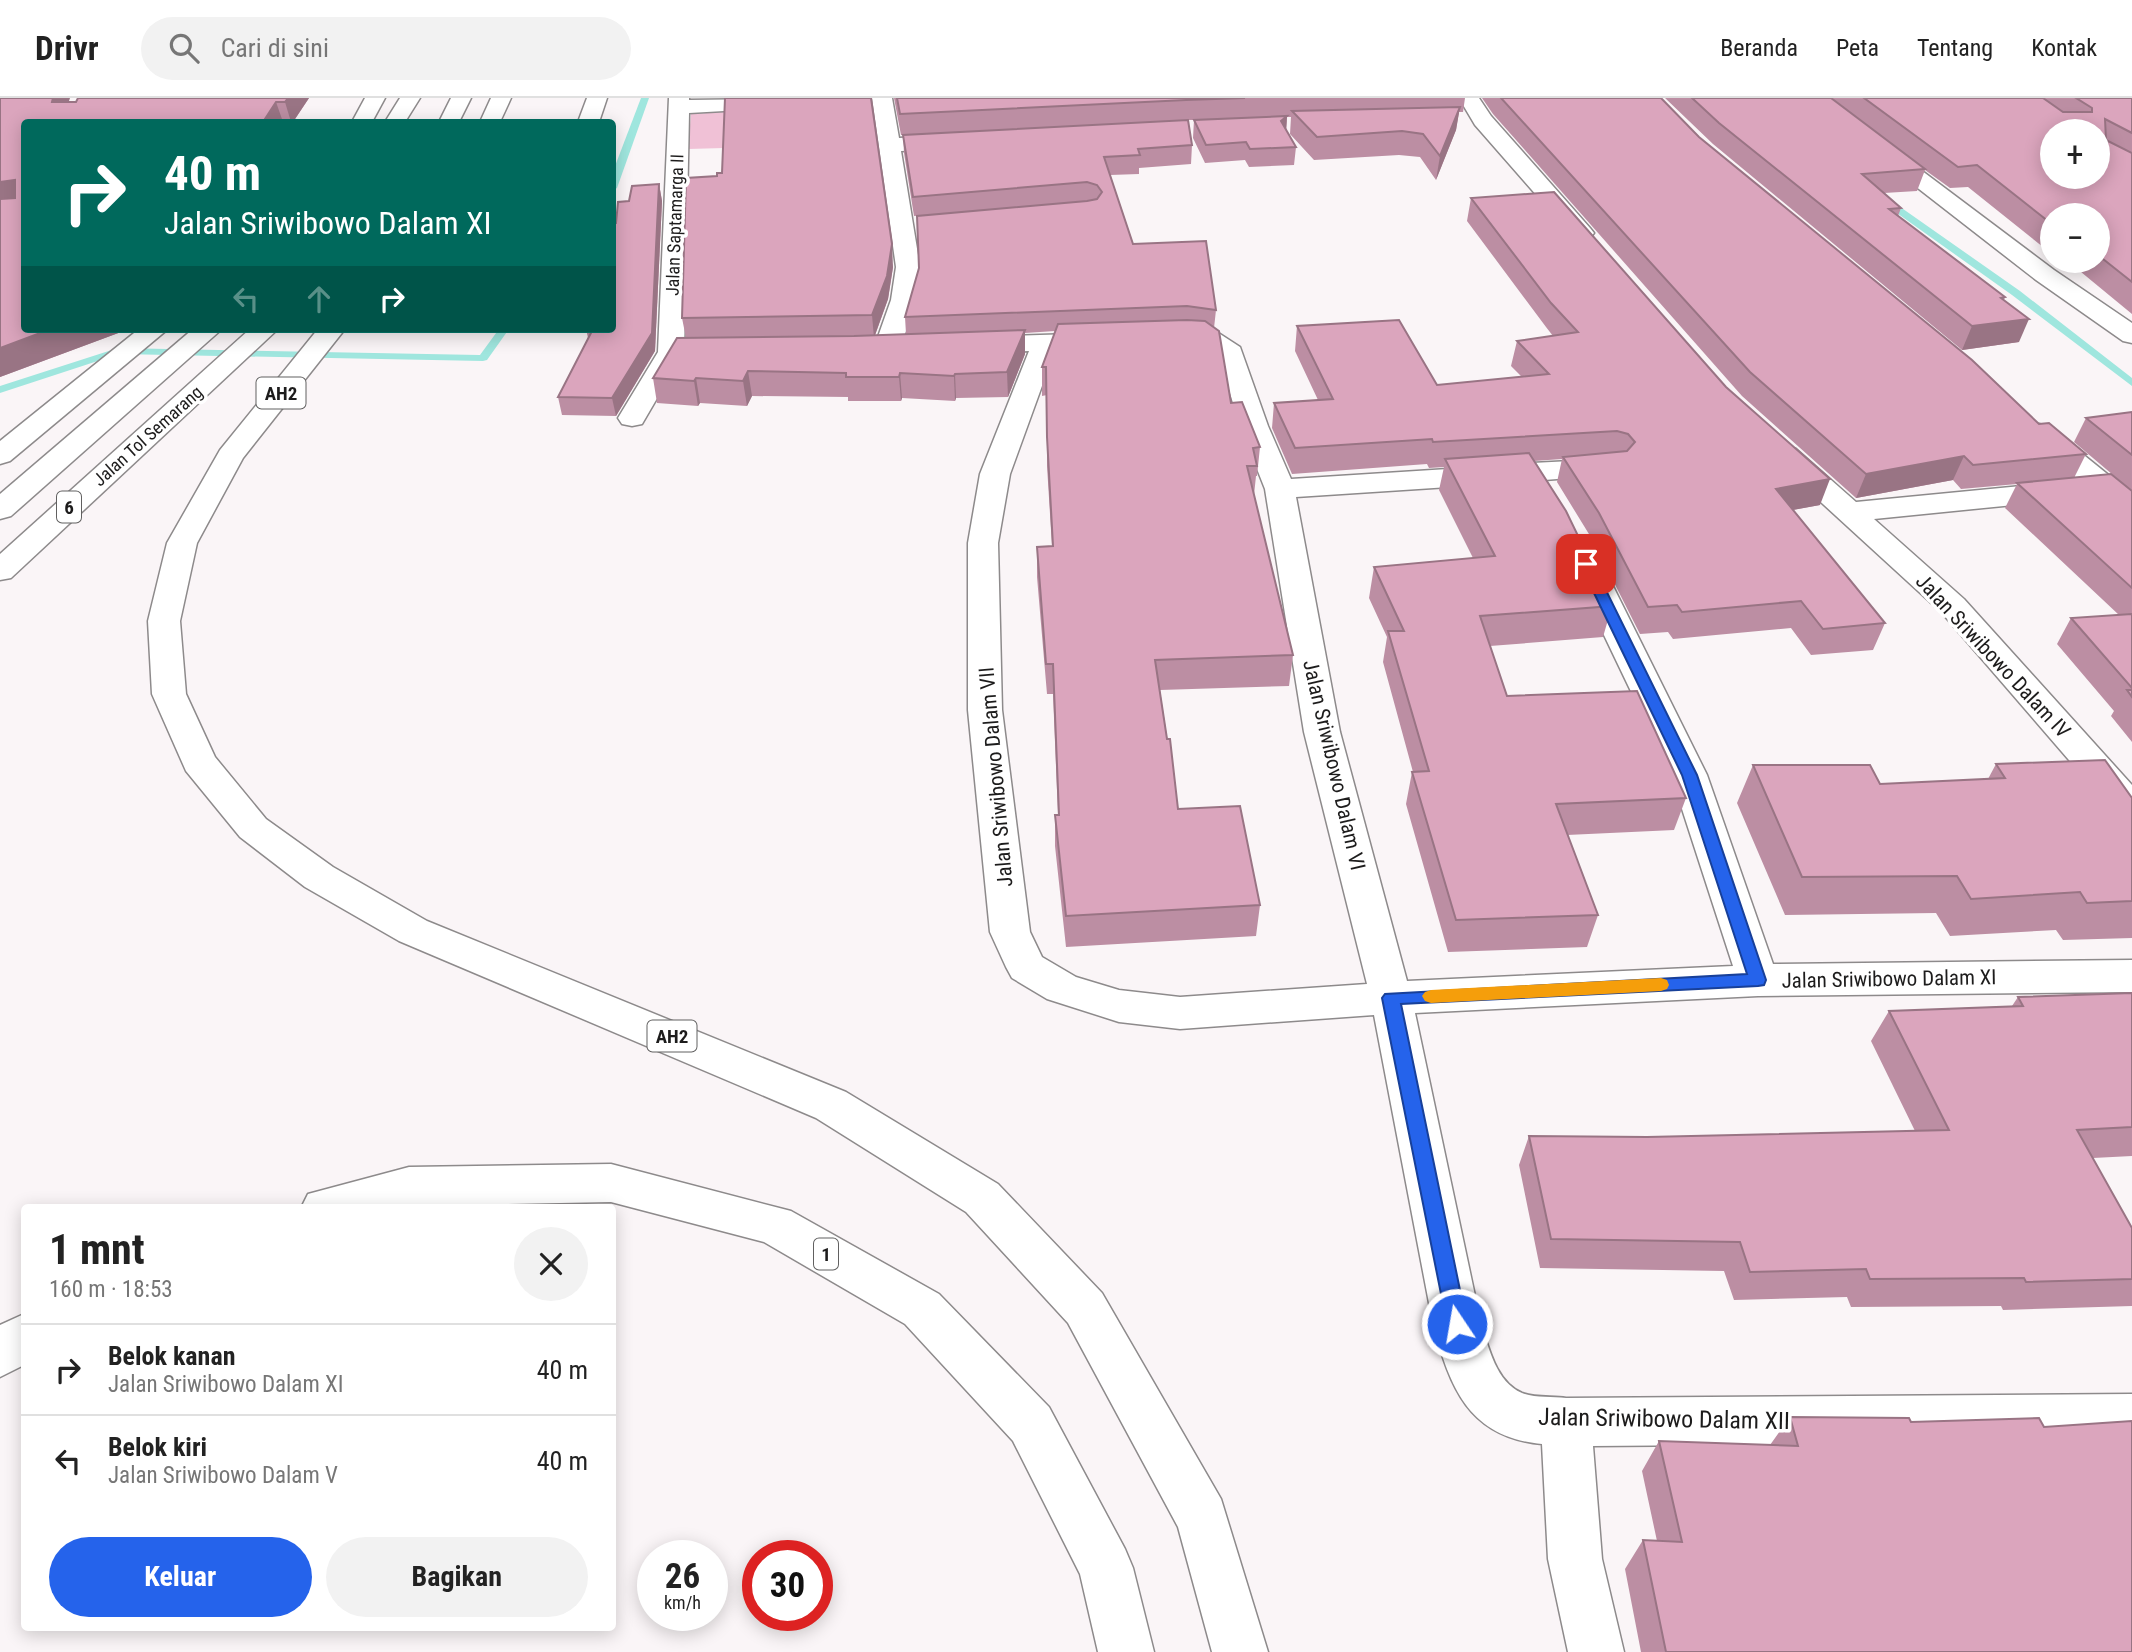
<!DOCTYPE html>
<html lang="id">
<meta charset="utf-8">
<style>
body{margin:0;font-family:"Roboto Condensed",sans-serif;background:#f2f2f2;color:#222;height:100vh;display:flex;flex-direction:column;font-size:26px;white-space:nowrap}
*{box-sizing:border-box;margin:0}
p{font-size:23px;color:#767676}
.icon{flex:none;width:38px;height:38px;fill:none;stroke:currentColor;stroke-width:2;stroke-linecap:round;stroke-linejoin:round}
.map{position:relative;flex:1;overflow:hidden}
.drawer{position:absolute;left:21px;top:1106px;width:595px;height:427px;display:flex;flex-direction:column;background:#fff;border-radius:7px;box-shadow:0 4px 18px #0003}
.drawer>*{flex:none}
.top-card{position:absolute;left:21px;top:21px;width:595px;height:214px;border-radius:7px;box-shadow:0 4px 18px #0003;background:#00695c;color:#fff;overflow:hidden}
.tools{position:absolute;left:2040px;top:21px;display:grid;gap:14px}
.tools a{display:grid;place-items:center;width:70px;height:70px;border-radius:50%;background:#fff;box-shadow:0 4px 18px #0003;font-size:35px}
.speed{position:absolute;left:637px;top:1442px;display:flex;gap:14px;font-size:35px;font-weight:700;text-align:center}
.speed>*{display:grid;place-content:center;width:91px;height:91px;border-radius:50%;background:#fff;box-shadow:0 4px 18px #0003;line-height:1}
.speed small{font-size:18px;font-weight:400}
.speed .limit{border:10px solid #d22;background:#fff;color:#111}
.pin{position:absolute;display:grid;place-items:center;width:60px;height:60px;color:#fff;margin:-30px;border-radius:14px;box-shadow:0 4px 10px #0006}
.me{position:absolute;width:77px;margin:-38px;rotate:348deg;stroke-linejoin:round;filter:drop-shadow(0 0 5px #0008)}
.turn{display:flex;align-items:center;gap:24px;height:147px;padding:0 28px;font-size:32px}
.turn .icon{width:91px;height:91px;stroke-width:2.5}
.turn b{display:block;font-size:49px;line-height:60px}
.lanes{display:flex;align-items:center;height:66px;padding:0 28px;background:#0003;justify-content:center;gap:35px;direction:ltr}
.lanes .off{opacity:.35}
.round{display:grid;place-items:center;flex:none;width:74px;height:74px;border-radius:37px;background:#f2f2f2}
.overview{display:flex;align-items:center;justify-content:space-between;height:119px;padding:0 28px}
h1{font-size:42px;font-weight:700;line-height:52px}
.cta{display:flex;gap:14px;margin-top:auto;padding:14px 28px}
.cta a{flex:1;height:80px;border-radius:42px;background:#2563eb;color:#fff;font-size:28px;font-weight:700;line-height:80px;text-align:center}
.cta a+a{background:#f2f2f2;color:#222}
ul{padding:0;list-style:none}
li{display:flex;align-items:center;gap:21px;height:91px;padding:0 28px;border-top:2px solid #e0e0e0}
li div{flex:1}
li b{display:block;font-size:26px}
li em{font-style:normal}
header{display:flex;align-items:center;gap:42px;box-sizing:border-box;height:98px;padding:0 35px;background:#fff;border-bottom:2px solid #e0e0e0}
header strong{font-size:33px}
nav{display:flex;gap:38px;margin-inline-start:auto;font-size:24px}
.search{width:490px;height:63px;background:#f2f2f2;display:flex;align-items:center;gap:18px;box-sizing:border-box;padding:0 24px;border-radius:38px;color:#767676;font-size:26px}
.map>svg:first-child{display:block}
.green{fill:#f0c1d6}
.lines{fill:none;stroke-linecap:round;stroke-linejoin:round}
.stream{fill:#9fe6de;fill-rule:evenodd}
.minor-casing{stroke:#8d8a8b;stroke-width:3}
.motorway-casing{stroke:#8d8a8b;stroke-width:3}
.minor{fill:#fff;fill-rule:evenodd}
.motorway{fill:#fff;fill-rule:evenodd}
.wall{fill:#bc8ea3}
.shaded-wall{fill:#997484}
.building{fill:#dba5bd;stroke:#997484;stroke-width:2;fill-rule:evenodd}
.route{fill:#2563eb;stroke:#184099;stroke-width:2}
.slow{fill:#f59e0b}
.labels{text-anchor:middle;stroke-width:7;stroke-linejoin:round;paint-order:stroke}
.far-street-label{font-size:18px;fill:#1d1c1c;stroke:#fff}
.shield{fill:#fff;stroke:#616060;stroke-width:2}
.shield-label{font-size:19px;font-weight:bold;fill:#1d1c1c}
.street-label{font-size:21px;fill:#1d1c1c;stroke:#fff}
.near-street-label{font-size:24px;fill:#1d1c1c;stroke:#fff}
</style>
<header>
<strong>Drivr</strong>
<div class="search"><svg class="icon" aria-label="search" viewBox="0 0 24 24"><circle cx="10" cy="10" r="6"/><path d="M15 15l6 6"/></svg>Cari di sini</div>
<nav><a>Beranda</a><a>Peta</a><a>Tentang</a><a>Kontak</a></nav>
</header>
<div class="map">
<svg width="2132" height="1554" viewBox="0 0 2132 1554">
<rect width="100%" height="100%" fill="#faf5f7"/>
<path class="green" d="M725 14 724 50 688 51 691 16Z"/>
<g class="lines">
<g class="stream">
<path d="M641 0H649L617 90 612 93V76Z"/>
<path d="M1880 99H1886L2020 193 2132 280V288L2012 197 1880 103Z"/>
<path d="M499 231H509L487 262 483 263 119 256 0 295V288L118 250 480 257Z"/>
</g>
<g class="minor-casing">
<g id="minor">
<path d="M587 0H607L599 24H578Z"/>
<path d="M669 0H689V2L860 0 857 4 850 6 689 15 684 254 642 326 632 328 622 326 618 320 658 254Z"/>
<path d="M872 0H892L899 40 957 37 965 39 968 44 965 49 957 51 901 53 920 169 917 202 900 250 896 256 887 258 878 256 874 250 891 202 896 169Z"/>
<path d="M1459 0H1479L1491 18 1590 130 1594 135 1590 140H1574L1475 27Z"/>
<path d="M1802 0H1825L2054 172 2132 225V245L2123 243 2036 182Z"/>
<path d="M1171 232 1211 234 1220 236 1240 249 1268 328 1291 381 1495 368 1505 371 1510 377 1505 383 1495 386 1296 399 1340 634 1407 883 1733 868 1671 677 1570 466 1575 459 1586 457 1597 459 1602 466 1707 677 1773 866 2132 862V894L1758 898 1415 915 1481 1226C1489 1250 1496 1284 1522 1295 1535 1300 1552 1298 1566 1300L2132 1296V1344L1593 1348 1602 1461 1624 1554H1568L1548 1461 1542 1346C1468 1339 1450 1289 1433 1226L1374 917 1180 931 1119 924 1047 901 1012 880 1006 869 990 834 968 612V445L980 376 1029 253 972 255 963 253 959 247 963 241 972 239 1104 235 1113 237 1117 243 1113 249 1055 252 1010 376 998 445 1002 612 1030 834 1042 859 1076 879 1119 892 1180 899 1367 886 1304 634 1265 391 1240 328 1219 259 1205 250 1162 246 1158 240 1162 234Z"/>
<path d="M2039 326 2049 329 2132 396V420L2121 417 2029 341 2025 335 2029 329Z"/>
<path d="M1786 348 1796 351 1856 404 2063 384 2074 387 2078 393 2074 399 2063 402 1874 421 1964 501 2132 687V724L2119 720 1942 515 1776 363 1772 357 1776 351Z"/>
<path d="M1610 361 1620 364 1625 370 1620 376 1532 383 1522 380 1517 374 1522 368 1532 365Z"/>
</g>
</g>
<g class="motorway-casing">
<g id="motorway">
<path d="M365 0H385L372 24H352Z"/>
<path d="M400 0H420L405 24H385Z"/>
<path d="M451 0H471L459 24H439Z"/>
<path d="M491 0H511L500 24H480Z"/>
<path d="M139 231H168L10 363 0 366V343Z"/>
<path d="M193 231H222L11 418 0 421V396Z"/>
<path d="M250 231H278L11 480 0 482V456Z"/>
<path d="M318 231H345L243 360 197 445 180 523 186 596 215 659 266 721 333 769 427 823 846 994 998 1086 1102 1195 1221 1401 1268 1554H1212L1178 1429 1068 1225 966 1114 816 1020 399 843 305 789 240 739 186 673 152 596 148 523 167 445 220 352Z"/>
<path d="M611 1066 791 1113 939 1196 1049 1309 1125 1451 1133 1470 1154 1554H1098L1080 1476 1013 1343 905 1226 764 1144 611 1104 301 1110 308 1096 409 1069Z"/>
<path d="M24 1216V1267L0 1279V1227Z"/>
</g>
</g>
<use href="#minor" class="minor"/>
<use href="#motorway" class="motorway"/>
</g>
<g class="wall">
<path d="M0 0 69 4 309 0 293 24H24V231H120L121 234 0 279Z"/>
<path d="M894 0H1465L1463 14H1459L1456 32 1436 82 1420 59 1399 57 1314 62 1290 36 1291 19H1287L1286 32 1296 49 1294 67 1249 69 1245 62 1205 65 1193 40 1194 22H1210H1188L1192 47 1191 66 1139 70V76L1110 77 1133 146 1216 212 1214 230 1231 305 1260 349 1257 378H1256L1254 397 1293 557 1289 588 1160 592 1178 711 1260 807 1256 838 1066 849 1055 748V717H1058L1053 596H1047L1037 479V449L1052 448 1047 368V297L1042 298V269L1055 233 1025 235V256L1008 299 956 300 955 303 902 300 901 303H848V299L752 298 747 308 700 305 698 308 657 305 653 280 686 240 682 220 893 169 888 201 875 237 906 236 905 219 1087 103 914 118 904 55 903 37H901Z"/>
<path d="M1482 0H1661L1699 39 2039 326 2086 356 2074 380 2132 393V644L2111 618 2114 613 2057 546 2071 520 2119 517 2005 410 2017 386 1961 391 1953 382 1856 400 1742 298 1493 16Z"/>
<path d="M1665 0H2132V216L2081 174H2074L2060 163H2098V117H2053V157L1968 89 1950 90 1925 72 1917 93 1884 95 1901 110 1898 118 2005 199 2004 202 2019 244 1962 252 1713 46Z"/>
<path d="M659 86 662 103 655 253 616 318 562 317 558 299 588 240 586 231H612L629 103Z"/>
<path d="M1471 100 1820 407 1792 412 1885 525 1873 552 1811 557 1791 530 1673 541 1668 534 1640 536 1592 441 1557 384 1562 361 1534 363 1612 508 1603 539 1490 548 1507 598 1686 700 1674 732 1567 737 1598 817 1587 849 1448 854 1406 706 1412 674H1413L1383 564 1387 539 1369 500 1374 469 1473 460 1439 392 1444 369 1429 370 1427 366 1292 376 1272 330 1274 305 1318 302 1295 253 1297 228 1437 287 1522 279 1511 268 1517 243 1553 238 1546 229 1467 123Z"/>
<path d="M2132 314V393L2074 344 2086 320Z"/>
<path d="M1996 666 2132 700V840L2063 842 2056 832 1950 838 1936 815 1785 817 1737 705 1753 667 1880 686 1988 681Z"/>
<path d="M2132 895V1058L2093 1060 2132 1130V1208L2003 1212 2001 1208 1851 1209 1847 1199 1734 1202 1724 1173 1540 1170 1519 1067 1529 1038 1647 1039 1915 1033 1871 943 1889 913 2012 908 2018 899Z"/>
<path d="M1790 1319 1911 1324 2132 1554H1641L1625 1471 1643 1442 1657 1443 1642 1373 1659 1343 1770 1347Z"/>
</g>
<g class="shaded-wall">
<path d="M53 0H70L62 24 52 4Z"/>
<path d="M288 0H309L293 24H291L285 4Z"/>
<path d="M276 4 283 24H263Z"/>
<path d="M1460 9 1456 32 1436 82 1440 58Z"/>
<path d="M1287 18 1286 36 1281 23Z"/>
<path d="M15 82 24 102 0 108V84Z"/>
<path d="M659 86 662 103 655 253 616 318 612 300Z"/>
<path d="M892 146 893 169 888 201 874 240 872 217Z"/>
<path d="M2029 221 2019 244 1962 252 1972 228Z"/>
<path d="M51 231H120L121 234 0 279V250Z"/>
<path d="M1025 232V256L1008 299 1007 274Z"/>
<path d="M748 273 752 298 747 308 743 283Z"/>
<path d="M900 275 902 300 901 303 899 279Z"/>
<path d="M955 276 956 300 955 303 954 278Z"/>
<path d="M696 280 700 305 698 308 694 283Z"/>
<path d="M1964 358 1953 382 1856 400 1866 376Z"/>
<path d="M1830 381 1820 407 1766 417 1776 391Z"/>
</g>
<g class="building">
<path d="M0 0H53L52 4H76L78 0H288L285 4H276L263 24H24V231H51L0 250V101L15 100V82L0 84Z"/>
<path d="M725 0H871L892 146 887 178 872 217 682 220 686 80 717 78V75H722Z"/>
<path d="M897 0H1245L1186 2 900 16Z"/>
<path d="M1501 0H1661L1699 39 1972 262 2039 326 2049 325 2086 356 1973 367 1964 358 1866 376 1750 274Z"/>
<path d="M1692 0H1831L1925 71 1862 76 1901 110 1889 111 2005 199 2001 200 2029 221 1972 228 1719 25Z"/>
<path d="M1864 0H2043L2063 14H2092V10L2076 0H2132V35L2105 21 2106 42 2132 55V184L2098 157V117H2053V127L1977 67 1958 69ZM2053 33H2098V79H2053Z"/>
<path d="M1460 9 1440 58 1423 36 1402 33 1317 39 1292 13Z"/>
<path d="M1287 18 1281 23 1296 49 1250 51 1246 44 1206 47 1194 22Z"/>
<path d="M1188 22 1192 47 1138 51 1140 57 1104 59 1133 146 1206 143 1216 212 1187 208 905 219 919 170 917 118 1087 103 1097 101 1102 94 1097 87 1087 84 913 99 903 37Z"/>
<path d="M659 86 652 235 612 300 558 299 593 231H612V125H616L618 104 629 103 632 88Z"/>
<path d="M1554 94 1726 289 1830 381 1776 391 1885 525 1823 531 1801 503 1682 514 1677 507 1648 509 1599 415 1563 359 1627 353 1635 344 1628 336 1617 333 1433 344 1432 341 1295 350 1274 305 1333 301 1297 228 1399 222 1437 287 1549 276 1517 243 1578 234 1551 205 1471 100Z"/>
<path d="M1187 222 1205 223 1219 233 1231 305 1242 304 1260 349 1253 350 1257 368H1247L1293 557 1155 562 1167 641H1170L1178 711 1240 708 1260 807 1066 818 1055 717H1059L1053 566H1046L1037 449 1053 448 1047 339 1046 269H1042L1058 226Z"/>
<path d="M1025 232 1007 274 955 276 954 278 900 275 899 279H846V275L748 273 743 283 696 280 694 283 653 280 677 240 854 238Z"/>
<path d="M2132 314V357L2086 320Z"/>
<path d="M1529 355 1566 413 1612 508 1480 518 1507 598 1637 593 1686 700 1556 706 1598 817 1456 822 1412 674 1429 673 1388 533H1404L1374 469 1495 458 1445 361Z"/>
<path d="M2111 376 2132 393V490L2017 385Z"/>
<path d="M2132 516V590L2071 520Z"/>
<path d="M2127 592H2132V599Z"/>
<path d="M2105 662 2132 700V803L2087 805 2080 794 1971 801 1957 778 1802 779 1753 667H1870L1880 686 2005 680 1996 666Z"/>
<path d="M2132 895V1029L2077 1032 2132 1130V1181L2026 1184 2024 1180 1870 1181 1866 1171 1750 1174 1740 1144 1551 1141 1529 1038 1647 1039 1949 1032 1889 913 2023 908 2018 899Z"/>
<path d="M1790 1319 1909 1320 1911 1324 2039 1320 2044 1329 2132 1323V1554H1666L1643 1442 1682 1444 1659 1343 1798 1348Z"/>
</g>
<path class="route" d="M1586 462 1593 466 1697 677 1766 882 1764 887 1758 888 1401 906 1467 1226 1464 1233 1457 1235 1450 1233 1447 1226 1382 900 1385 896 1747 876 1682 677 1580 466Z"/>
<path class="slow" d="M1661 880 1667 882 1669 887 1667 891 1661 893 1431 905 1425 903 1422 898 1425 894 1431 892Z"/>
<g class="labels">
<g class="far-street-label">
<text transform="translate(675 127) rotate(-88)" y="6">Jalan Saptamarga II</text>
<text transform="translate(148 338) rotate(-42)" y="6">Jalan Tol Semarang</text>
</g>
<g class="shield">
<rect x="256.5" y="279.5" width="49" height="31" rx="5"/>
<rect x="57" y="393.5" width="24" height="31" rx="5"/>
<rect x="647.5" y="922.5" width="49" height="31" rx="5"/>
<rect x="814" y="1140.5" width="24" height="31" rx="5"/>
</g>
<g class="shield-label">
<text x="281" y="302">AH2</text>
<text x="69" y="416">6</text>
<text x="672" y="945">AH2</text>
<text x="826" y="1163">1</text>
</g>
<g class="street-label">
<text transform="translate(1993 558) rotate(47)" y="7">Jalan Sriwibowo Dalam IV</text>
<text transform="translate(1334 667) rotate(77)" y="7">Jalan Sriwibowo Dalam VI</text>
<text transform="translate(996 679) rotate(-95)" y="7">Jalan Sriwibowo Dalam VII</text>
<text transform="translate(1889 881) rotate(-1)" y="7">Jalan Sriwibowo Dalam XI</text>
</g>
<g class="near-street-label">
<text transform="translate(1664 1321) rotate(1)" y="8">Jalan Sriwibowo Dalam XII</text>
</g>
</g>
</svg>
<div class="tools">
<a>+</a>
<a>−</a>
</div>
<div class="speed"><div>26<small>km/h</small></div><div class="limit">30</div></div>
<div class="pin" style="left:1586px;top:466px;background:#d93025"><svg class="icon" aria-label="arrive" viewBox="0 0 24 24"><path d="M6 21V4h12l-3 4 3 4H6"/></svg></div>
<svg class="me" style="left:1457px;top:1226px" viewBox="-20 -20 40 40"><circle r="17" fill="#2563eb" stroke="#fff" stroke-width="3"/><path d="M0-11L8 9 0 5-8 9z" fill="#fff"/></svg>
<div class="top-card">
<div class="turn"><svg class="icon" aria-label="right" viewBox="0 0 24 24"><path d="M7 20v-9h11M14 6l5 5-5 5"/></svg><div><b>40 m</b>Jalan Sriwibowo Dalam XI</div></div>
<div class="lanes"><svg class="icon off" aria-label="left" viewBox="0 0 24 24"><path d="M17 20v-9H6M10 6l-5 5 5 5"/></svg><svg class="icon off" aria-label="ahead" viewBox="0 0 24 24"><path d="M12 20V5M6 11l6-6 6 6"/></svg><svg class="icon" aria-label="right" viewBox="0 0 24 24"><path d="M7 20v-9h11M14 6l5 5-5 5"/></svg></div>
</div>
<section class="drawer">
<div class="overview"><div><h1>1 mnt</h1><p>160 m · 18:53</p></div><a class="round"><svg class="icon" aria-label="close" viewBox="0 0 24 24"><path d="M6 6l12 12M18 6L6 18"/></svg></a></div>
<ul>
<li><svg class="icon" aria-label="right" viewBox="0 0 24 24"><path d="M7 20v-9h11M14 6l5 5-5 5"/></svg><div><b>Belok kanan</b><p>Jalan Sriwibowo Dalam XI</p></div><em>40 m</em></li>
<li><svg class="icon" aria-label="left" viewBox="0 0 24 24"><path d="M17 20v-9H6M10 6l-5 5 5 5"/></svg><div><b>Belok kiri</b><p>Jalan Sriwibowo Dalam V</p></div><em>40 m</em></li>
</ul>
<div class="cta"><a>Keluar</a><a>Bagikan</a></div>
</section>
</div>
